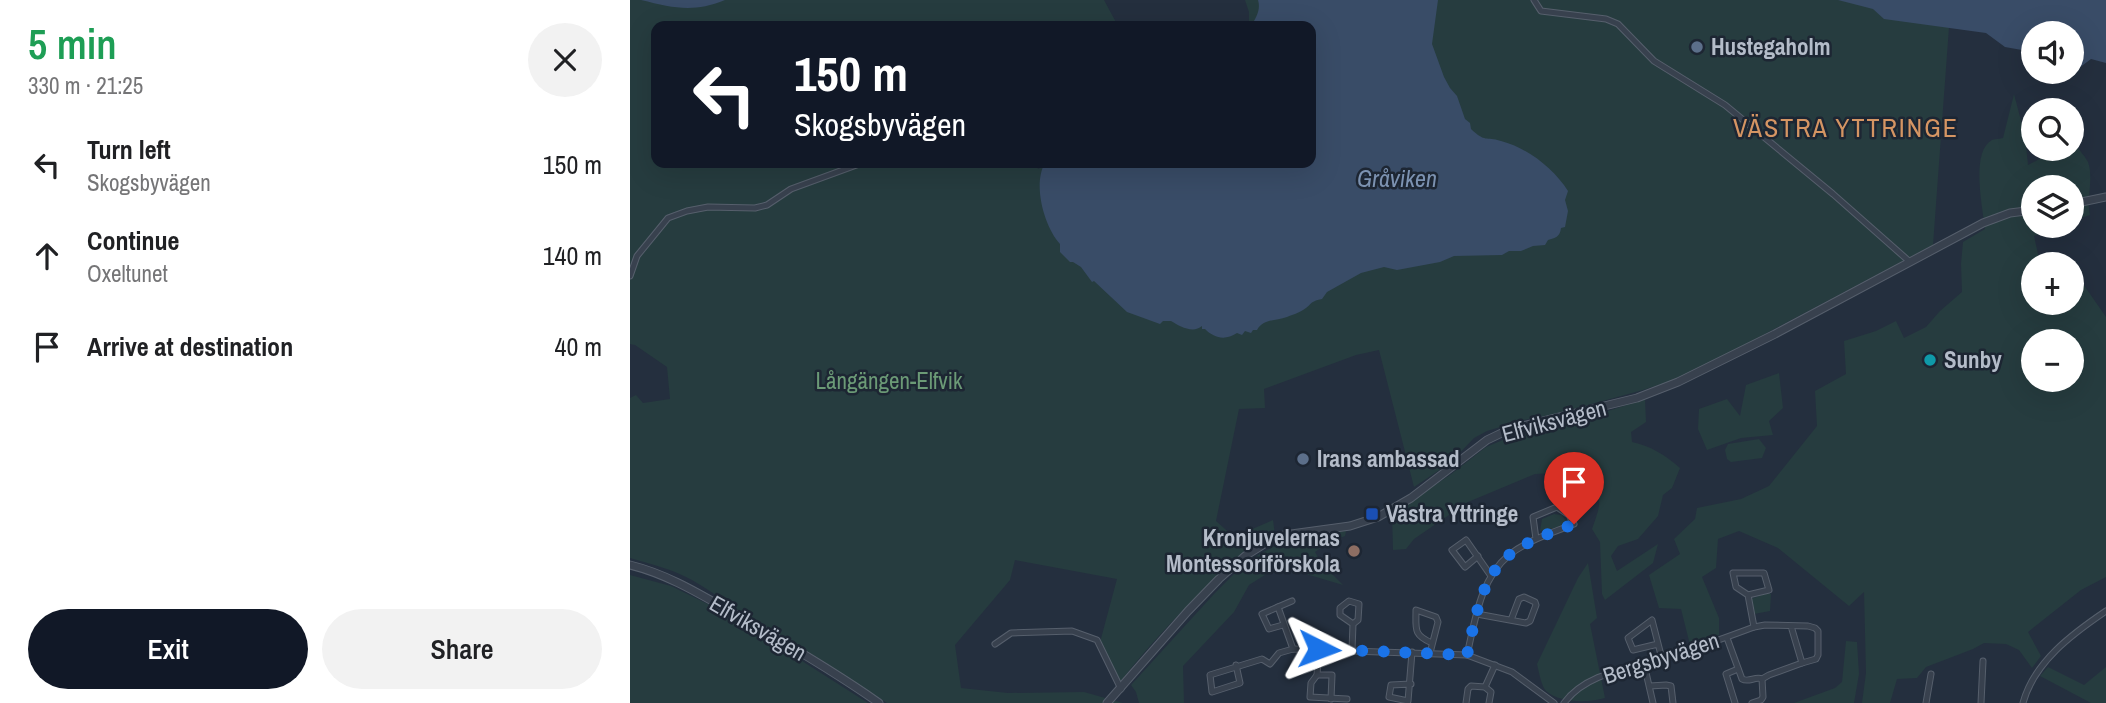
<!DOCTYPE html>
<meta charset="utf-8">
<style>
body{margin:0;font-family:"Archivo Narrow",sans-serif;background:#f2f2f2;color:#202124;height:100vh;display:flex;flex-direction:column;font-size:26px;white-space:nowrap}
*{box-sizing:border-box;margin:0}
p{font-size:23px;color:#757577}
.icon{flex:none;width:38px;height:38px;fill:none;stroke:currentColor;stroke-width:2;stroke-linecap:round;stroke-linejoin:round}
.map{position:relative;flex:1;overflow:hidden}
.details{display:flex;flex-direction:column;background:#fff;width:630px}
.details>*{flex:none}
.banner{position:absolute;left:21px;top:21px;width:665px;height:147px;border-radius:14px;box-shadow:0 7px 28px #0002;background:#111827;color:#fff;overflow:hidden}
.buttons{position:absolute;left:1391px;top:21px;display:grid;gap:14px}
.buttons a{display:grid;place-items:center;width:63px;height:63px;border-radius:50%;background:#fff;box-shadow:0 7px 28px #0002;font-size:35px}
.pin{position:absolute;display:grid;place-items:center;width:60px;height:60px;color:#fff;margin:-72px -30px;border-radius:50% 50% 50% 0;rotate:-45deg;box-shadow:0 0 7px #0007}
.pin .icon{rotate:45deg}
.me{position:absolute;width:77px;margin:-38px;rotate:93deg;stroke-linejoin:round;filter:drop-shadow(0 0 5px #0008)}
.turn{display:flex;align-items:center;gap:24px;height:147px;padding:0 28px;font-size:32px}
.turn .icon{width:91px;height:91px;stroke-width:2.5}
.turn b{display:block;font-size:49px;line-height:60px}
.round{display:grid;place-items:center;flex:none;width:74px;height:74px;border-radius:37px;background:#f2f2f2}
.overview{display:flex;align-items:center;justify-content:space-between;height:119px;padding:0 28px}
h1{font-size:42px;font-weight:600;line-height:52px;color:#1e9e55}
.action{display:flex;gap:14px;margin-top:auto;padding:14px 28px}
.action a{flex:1;height:80px;border-radius:42px;background:#111827;color:#fff;font-size:28px;font-weight:600;line-height:80px;text-align:center}
.action a+a{background:#f2f2f2;color:#202124}
ul{padding:0;list-style:none}
li{display:flex;align-items:center;gap:21px;height:91px;padding:0 28px}
li div{flex:1}
li b{display:block;font-size:26px}
li em{font-style:normal}
main{display:flex;flex:1;min-height:0}
.map>svg:first-child{display:block}
.green{fill:#263c3f;fill-rule:evenodd}
.water{fill:#394c67}
.lines{fill:none;stroke-linecap:round;stroke-linejoin:round}
.minor-casing{stroke:#565f6c;stroke-width:7}
.tertiary-casing{stroke:#565f6c;stroke-width:9}
.minor{stroke:#38414e;stroke-width:5}
.tertiary{stroke:#38414e;stroke-width:7}
.route{stroke:#1a73e8;stroke-width:12;stroke-dasharray:0 21.6}
.service-dot{fill:#5c6f8a;stroke:#1d2633;stroke-width:2.5}
.culture-dot{fill:#0f9aa8;stroke:#1d2633;stroke-width:2.5}
.transit-dot{fill:#1a4fb4;stroke:#1d2633;stroke-width:2.5}
.education-dot{fill:#8d6e63;stroke:#1d2633;stroke-width:2.5}
.labels{text-anchor:middle;stroke-width:5;stroke-linejoin:round;paint-order:stroke}
.poi-label{font-size:23px;font-weight:bold;fill:#b4bcc9;stroke:#1d2633;text-anchor:start}
.park-label{font-size:23px;fill:#6b9a76;stroke:#1d2633}
.street-label{font-size:23px;fill:#b4bcc9;stroke:#1d2633}
.water-label{font-size:24px;font-style:italic;fill:#7c92b1;stroke:#1d2633}
.quarter-label{font-size:26px;letter-spacing:2px;fill:#d59563;stroke:#1d2633}
</style>
<main>
<section class="details">
<div class="overview"><div><h1>5 min</h1><p>330 m · 21:25</p></div><a class="round"><svg class="icon" aria-label="close" viewBox="0 0 24 24"><path d="M6 6l12 12M18 6L6 18"/></svg></a></div>
<ul>
<li><svg class="icon" aria-label="left" viewBox="0 0 24 24"><path d="M17 20v-9H6M10 6l-5 5 5 5"/></svg><div><b>Turn left</b><p>Skogsbyvägen</p></div><em>150 m</em></li>
<li><svg class="icon" aria-label="ahead" viewBox="0 0 24 24"><path d="M12 20V5M6 11l6-6 6 6"/></svg><div><b>Continue</b><p>Oxeltunet</p></div><em>140 m</em></li>
<li><svg class="icon" aria-label="arrive" viewBox="0 0 24 24"><path d="M6 21V4h12l-3 4 3 4H6"/></svg><div><b>Arrive at destination</b></div><em>40 m</em></li>
</ul>
<div class="action"><a>Exit</a><a>Share</a></div>
</section>
<div class="map">
<svg width="1476" height="703" viewBox="0 0 1476 703">
<rect width="100%" height="100%" fill="#242f3e"/>
<g class="green">
<path d="M0 0H474L488 26H26V163H398L409 169 413 163H681V26H619V12L615 0H1321L1303 245 1099 353 1044 380 1013 390 925 414 894 420 857 431 844 438 820 463 784 487 749 350 726 355 634 389 635 408 609 409 586 521 604 537 643 520 645 535C584 575 532 628 487 686L469 646 487 579 385 560 380 580 325 645 331 688 378 693 454 692 493 703H257L160 640C124 625 95 599 62 580 42 569 21 564 0 558V398L6 395 13 403 40 399 37 367 5 345 0 344Z"/>
<path d="M1384 94 1395 136 1398 165 1421 153 1448 148C1451 152 1456 158 1458 162 1464 179 1456 198 1460 215L1442 221V187H1404V226H1431L1404 236 1410 263 1435 264H1404V303H1442V268L1476 317V577L1451 590 1398 632 1411 656 1402 668 1389 650 1376 644 1354 643 1343 649 1296 667 1287 678 1267 679 1260 703H1232L1236 673 1234 592 1219 606 1148 548 1109 531 1088 539 1086 568 1072 577 1089 618V635L1060 645 1051 609 1029 608 1019 575 1050 554 1044 539 1065 519 1067 508 1111 499 1139 486 1187 426 1185 391 1216 374 1214 341 1246 331 1266 321 1274 338 1296 327 1310 311 1332 292 1331 264 1333 242 1355 229C1353 209 1340 152 1362 140 1363 139 1371 139 1373 138ZM1404 341H1442V380H1404Z"/>
<path d="M1149 373 1153 408 1139 421 1143 435 1111 438 1077 450 1068 429 1069 409 1097 399 1110 416 1116 385Z"/>
<path d="M1015 399 1016 422 1001 432 1002 442C1021 446 1035 455 1050 468L1042 488 1033 495 1028 516 1008 539 988 546 981 556 987 571 1028 544 1023 563 975 600 972 594 970 542 962 529C974 496 972 497 948 472L905 474 838 502 784 539 776 549 763 550 762 513 820 475 856 447 897 430 975 412Z"/>
<path d="M1129 439 1136 448 1132 458 1101 462 1097 459 1095 450 1098 444Z"/>
<path d="M924 514 932 515 937 522 934 526 910 531 912 519Z"/>
<path d="M716 531 715 536 698 543 685 552 692 564 713 585 649 566 619 585 604 612 553 666 554 703H509L506 692 501 685 584 594 617 561 654 541 678 535Z"/>
<path d="M958 563 967 618 960 624 975 698C958 703 930 703 916 691 911 685 909 672 907 664L948 578Z"/>
<path d="M0 575 41 586 98 614 238 703H0Z"/>
<path d="M1137 593 1141 594 1140 611 1124 614 1121 599Z"/>
<path d="M1216 641 1227 642 1229 674 1224 703H1164L1205 688 1212 682Z"/>
<path d="M1418 667 1454 685 1476 667V703H1461L1410 676Z"/>
</g>
<g class="water">
<path d="M11 0H95C63 13 44 8 11 0Z"/>
<path d="M628 0H808L802 44 814 77 820 88 827 96 835 119 840 123 841 129C856 143 855 136 871 141 898 148 924 169 938 191L935 200 938 211 935 227 931 228C930 237 925 238 918 240L915 245 903 246 891 251H879L872 255 824 256 810 262 767 270 754 267 731 273 697 292 692 299C678 302 683 304 673 310 669 313 661 315 657 317 645 321 633 319 627 330H623L621 333 615 331 612 335 607 333C595 341 584 338 575 329H572V326C563 334 549 326 541 321H533L530 324 497 312 464 281 462 282 451 267 443 262H440L430 252V244C415 228 402 185 415 163H681V26H621C626 18 631 10 628 0Z"/>
<path d="M1208 0H1476V63L1461 59 1449 68H1442V33H1404L1403 52 1375 47 1356 33 1254 19 1243 9Z"/>
</g>
<g class="lines">
<g class="minor-casing">
<g id="minor">
<path d="M904 0 911 11 976 19 988 24 1024 61 1095 105 1203 194 1280 262"/>
<path d="M0 276 7 256 38 218 57 211 78 207 125 208 137 205 161 189 232 163"/>
<path d="M848 556 835 567 822 550 836 540 861 576"/>
<path d="M1118 595 1106 587 1103 573H1134L1139 590 1118 595 1124 627"/>
<path d="M648 607 662 601"/>
<path d="M847 614 896 623 900 621 906 605 905 602 894 597 889 599 881 620"/>
<path d="M653 625 639 629 632 614 648 607 663 649"/>
<path d="M1097 638 1112 679C1119 683 1125 676 1132 679L1133 697 1131 700 1122 703"/>
<path d="M365 644 381 633 442 631 467 640 491 689"/>
<path d="M1028 644 1003 650 998 638 1022 620 1032 659"/>
<path d="M689 649 687 675 681 683 680 697 717 699"/>
<path d="M722 650 723 624 728 620 729 604 719 601 710 608V615L723 624"/>
<path d="M800 653 808 622 806 617 786 610C786 629 783 635 802 643"/>
<path d="M837 655C845 621 850 579 879 555 898 540 922 533 944 524L939 515 927 507 903 517 906 539"/>
<path d="M1014 664 1023 703"/>
<path d="M606 665 610 683 582 692 580 675 632 659 640 664 649 653 663 649 837 655 882 672 924 703"/>
<path d="M687 675H702L701 699"/>
<path d="M1132 679 1139 675 1172 663"/>
<path d="M781 684 761 685 759 697 778 701 782 652"/>
<path d="M1020 686 1036 685 1041 686 1043 703"/>
<path d="M855 687 865 665"/>
<path d="M836 703 838 689 841 686 855 687 861 692 859 703"/>
<path d="M934 703C958 671 1002 669 1036 658 1066 648 1095 638 1124 627L1135 625 1178 626 1185 628 1188 631V655L1186 659 1172 663 1161 626"/>
<path d="M1105 703 1096 674 1108 669"/>
<path d="M1296 703 1301 674"/>
<path d="M1351 703 1353 661"/>
<path d="M1393 703C1404 662 1442 634 1476 611"/>
</g>
</g>
<g class="tertiary-casing">
<g id="tertiary">
<path d="M1442 204 1476 197"/>
<path d="M0 565C41 575 76 598 112 618 159 645 205 672 249 703"/>
<path d="M477 703 558 611 589 579 615 556 639 541 654 535 720 526 748 517 781 498 857 440 880 429 1007 398 1048 382 1145 334 1353 223 1380 213 1404 210"/>
</g>
</g>
<use href="#minor" class="minor"/>
<use href="#tertiary" class="tertiary"/>
</g>
<g class="lines">
<path class="route" d="M689 649 837 655C845 621 850 579 879 555 898 540 922 533 944 524"/>
</g>
<g class="service-dot">
<circle cx="1067" cy="47" r="7"/>
<circle cx="673" cy="459" r="7"/>
</g>
<circle class="culture-dot" cx="1300" cy="360" r="7"/>
<rect class="transit-dot" x="735" y="507" width="14" height="14" rx="3.5"/>
<circle class="education-dot" cx="724" cy="551" r="7"/>
<g class="labels">
<g class="poi-label">
<text x="1081" y="55">Hustegaholm</text>
<text x="1314" y="368">Sunby</text>
<text x="687" y="467">Irans ambassad</text>
<text x="756" y="522">Västra Yttringe</text>
<text x="710" y="546" text-anchor="end">Kronjuvelernas<tspan x="710" dy="26">Montessoriförskola</tspan></text>
</g>
<g class="park-label">
<text x="259" y="389">Långängen-Elfvik</text>
</g>
<g class="street-label">
<text transform="translate(924 421) rotate(-15)" y="8">Elfviksvägen</text>
<text transform="translate(128 628) rotate(30)" y="8">Elfviksvägen</text>
<text transform="translate(1031 658) rotate(-18)" y="8">Bergsbyvägen</text>
</g>
<g class="water-label">
<text x="767" y="187">Gråviken</text>
</g>
<g class="quarter-label">
<text x="1216" y="137">VÄSTRA YTTRINGE</text>
</g>
</g>
</svg>
<div class="buttons">
<a><svg class="icon" aria-label="sound" viewBox="0 0 24 24"><path d="M4 9h4l5-4v14l-5-4H4zM17 9q2 3 0 6"/></svg></a>
<a><svg class="icon" aria-label="search" viewBox="0 0 24 24"><circle cx="10" cy="10" r="6"/><path d="M15 15l6 6"/></svg></a>
<a><svg class="icon" aria-label="layers" viewBox="0 0 24 24"><path d="M12 4l9 5-9 5-9-5zM3 14l9 5 9-5"/></svg></a>
<a>+</a>
<a>−</a>
</div>
<div class="pin" style="left:944px;top:524px;background:#d93025"><svg class="icon" aria-label="arrive" viewBox="0 0 24 24"><path d="M6 21V4h12l-3 4 3 4H6"/></svg></div>
<svg class="me" style="left:689px;top:649px" viewBox="-20 -20 40 40"><path d="M0-17L14 15 0 8-14 15z" fill="#1a73e8" stroke="#fff" stroke-width="4"/></svg>
<div class="banner">
<div class="turn"><svg class="icon" aria-label="left" viewBox="0 0 24 24"><path d="M17 20v-9H6M10 6l-5 5 5 5"/></svg><div><b>150 m</b>Skogsbyvägen</div></div>
</div>
</div>
</main>
